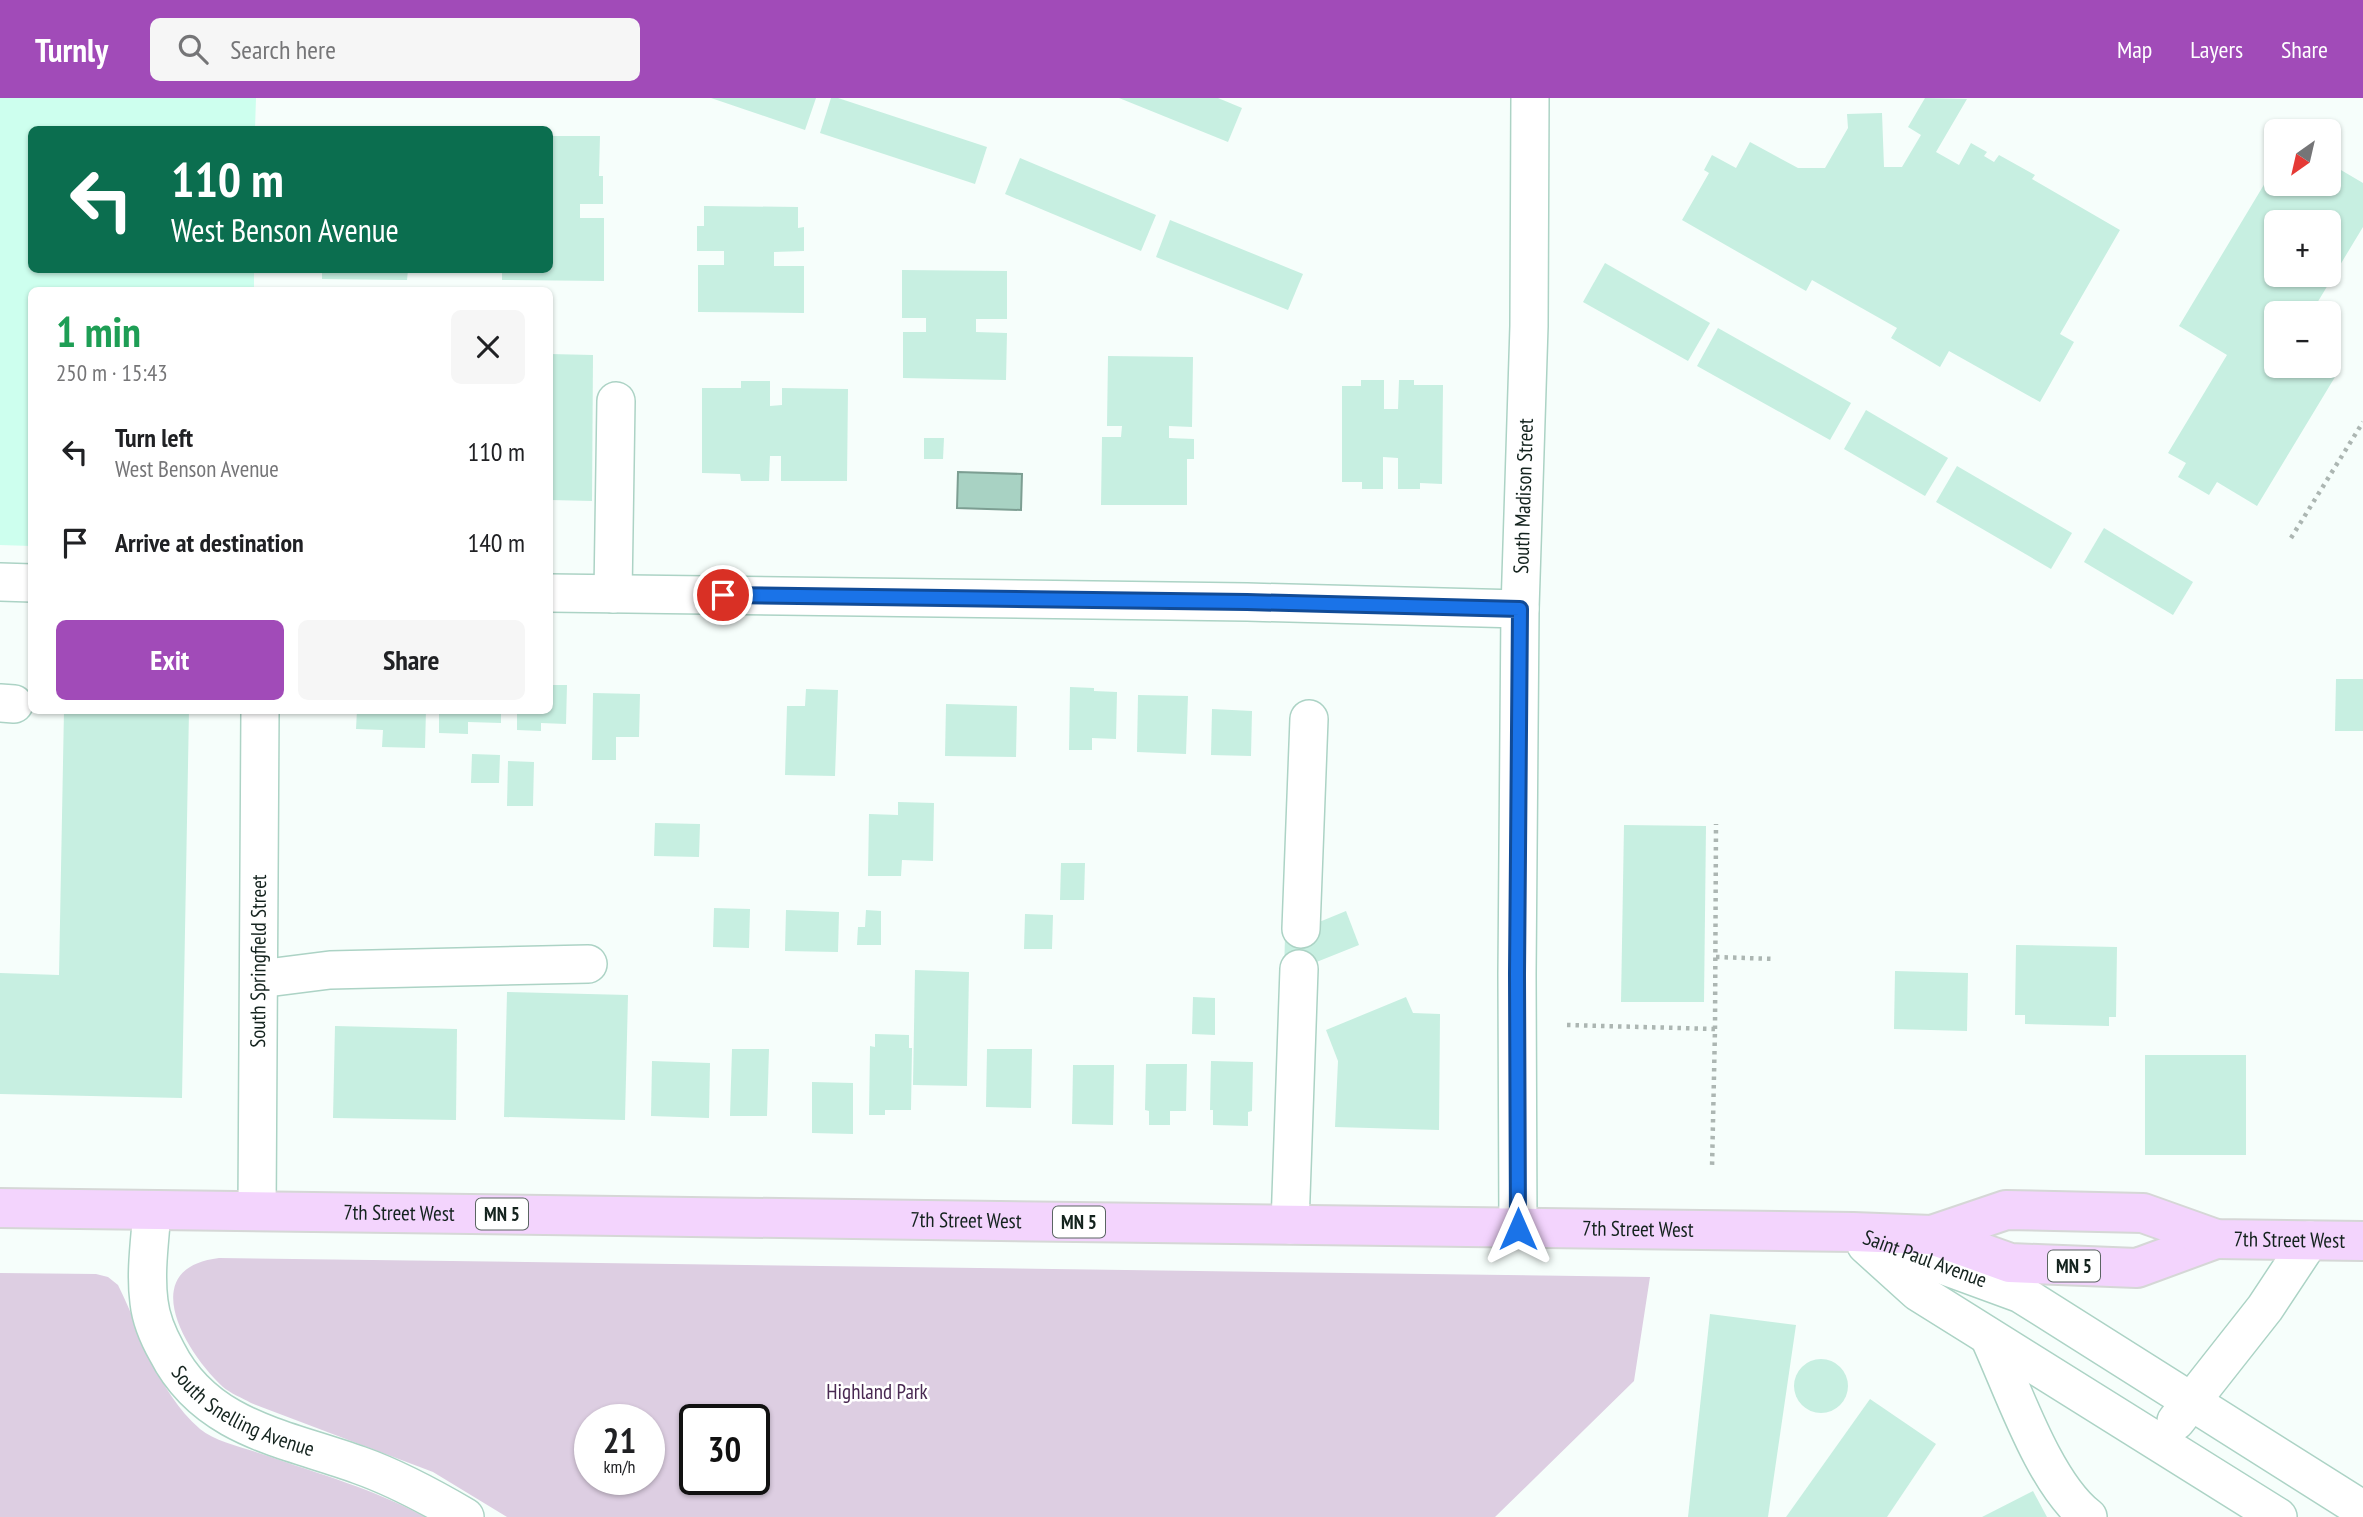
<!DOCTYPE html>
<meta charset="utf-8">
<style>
body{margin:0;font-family:"PT Sans Narrow",sans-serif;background:#f6f6f6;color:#202124;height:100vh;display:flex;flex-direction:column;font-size:26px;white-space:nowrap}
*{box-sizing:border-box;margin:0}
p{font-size:23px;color:#757577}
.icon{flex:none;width:38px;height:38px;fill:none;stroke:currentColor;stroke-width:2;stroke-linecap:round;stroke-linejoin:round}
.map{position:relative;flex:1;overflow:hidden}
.panel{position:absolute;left:28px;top:189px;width:525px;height:427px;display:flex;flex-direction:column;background:#fff;border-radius:10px;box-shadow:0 2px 5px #0004}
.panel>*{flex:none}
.top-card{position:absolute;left:28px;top:28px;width:525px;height:147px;border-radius:10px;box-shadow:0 2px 5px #0004;background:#0b6e4f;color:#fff;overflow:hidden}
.needle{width:46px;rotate:214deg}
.controls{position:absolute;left:2264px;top:21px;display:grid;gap:14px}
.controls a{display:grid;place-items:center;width:77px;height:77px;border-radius:10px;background:#fff;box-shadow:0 2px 5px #0004;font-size:35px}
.speed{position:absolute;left:574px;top:1306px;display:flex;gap:14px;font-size:35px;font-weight:700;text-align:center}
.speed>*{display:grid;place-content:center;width:91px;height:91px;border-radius:50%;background:#fff;box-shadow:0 2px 5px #0004;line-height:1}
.speed small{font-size:18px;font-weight:400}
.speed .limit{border:4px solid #111;border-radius:10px;background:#fff;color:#111}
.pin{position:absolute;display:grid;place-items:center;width:60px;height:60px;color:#fff;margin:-30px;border:4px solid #fff;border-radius:50%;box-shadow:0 2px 7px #0007}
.me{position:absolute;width:77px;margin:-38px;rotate:0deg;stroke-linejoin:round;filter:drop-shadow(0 0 5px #0008)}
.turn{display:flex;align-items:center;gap:24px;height:147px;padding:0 28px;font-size:32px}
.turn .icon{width:91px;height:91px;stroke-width:2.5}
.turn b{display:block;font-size:49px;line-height:60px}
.round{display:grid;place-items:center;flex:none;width:74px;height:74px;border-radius:10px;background:#f6f6f6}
.overview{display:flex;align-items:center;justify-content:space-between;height:119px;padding:0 28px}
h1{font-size:42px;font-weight:600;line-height:52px;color:#1e9e55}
.button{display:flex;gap:14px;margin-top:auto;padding:14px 28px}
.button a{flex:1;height:80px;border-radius:10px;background:#a14bb8;color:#fff;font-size:28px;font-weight:600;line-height:80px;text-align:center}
.button a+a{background:#f6f6f6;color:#202124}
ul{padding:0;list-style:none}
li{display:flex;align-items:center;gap:21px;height:91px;padding:0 28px}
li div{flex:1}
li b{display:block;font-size:26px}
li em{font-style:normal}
header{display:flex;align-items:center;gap:42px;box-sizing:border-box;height:98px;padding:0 35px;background:#a14bb8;color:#fff}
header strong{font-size:33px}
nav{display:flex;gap:38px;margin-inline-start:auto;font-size:24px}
.search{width:490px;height:63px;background:#f6f6f6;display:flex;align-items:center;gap:18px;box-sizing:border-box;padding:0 24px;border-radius:10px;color:#757577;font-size:26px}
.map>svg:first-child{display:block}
.built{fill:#cdffee}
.green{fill:#ddcee2;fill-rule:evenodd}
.water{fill:#a8d2c3;stroke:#7c9e92;stroke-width:2}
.building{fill:#c7efe1;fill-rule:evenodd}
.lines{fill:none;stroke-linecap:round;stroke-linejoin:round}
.minor-casing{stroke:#acd3c5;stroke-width:40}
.major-casing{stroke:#d5d7d6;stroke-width:42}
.path{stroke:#acb6b2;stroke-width:4.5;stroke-dasharray:3.5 5;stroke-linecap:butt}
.minor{stroke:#fff;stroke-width:37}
.major{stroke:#f3d4fd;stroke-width:38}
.route-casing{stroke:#114b97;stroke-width:18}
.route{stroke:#1a73e8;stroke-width:12}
.labels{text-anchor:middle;stroke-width:5;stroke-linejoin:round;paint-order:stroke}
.shield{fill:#fff;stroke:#5a6562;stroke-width:2}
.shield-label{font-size:19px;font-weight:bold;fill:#14231e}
.street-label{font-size:21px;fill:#14231e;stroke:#fff}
.park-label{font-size:21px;fill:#492952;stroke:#fff}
</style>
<header>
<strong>Turnly</strong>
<div class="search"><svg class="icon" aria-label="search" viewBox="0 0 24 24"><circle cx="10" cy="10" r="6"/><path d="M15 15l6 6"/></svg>Search here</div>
<nav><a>Map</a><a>Layers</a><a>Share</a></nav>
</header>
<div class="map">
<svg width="2363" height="1419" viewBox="0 0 2363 1419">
<rect width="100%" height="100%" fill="#f6fefb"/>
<path class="built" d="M0 0H256L255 31 32 32V172H254V192H32L31 448 0 447Z"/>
<g class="green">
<path d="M219 1160 1650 1179 1634 1283 1495 1419H507L433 1374 251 1305C242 1300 230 1295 223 1289 185 1254 135 1170 219 1160ZM590 1321H649V1381H590ZM695 1321H754V1381H695Z"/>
<path d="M0 1175 96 1176 108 1179 118 1187C143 1237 156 1292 200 1331 216 1344 245 1350 265 1357 319 1376 374 1391 425 1419H0Z"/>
</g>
<path class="water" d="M958 374 1022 376 1021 412 957 410Z"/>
<g class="building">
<path d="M711 0H816L805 32Z"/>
<path d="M831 0H838L987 49 975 86 820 35Z"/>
<path d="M1119 0H1218L1242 10 1228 44Z"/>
<path d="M1925 0 1967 1 1936 54 1959 67 1971 45 1987 54 1984 58 1994 64 1999 57 2035 77 2032 81 2120 132 2060 236 2074 244 2040 304 1949 253 1940 269 1891 240 1897 230 1812 182 1806 193 1682 122 1709 75 1704 72 1712 57 1736 70 1750 44 1798 70H1825L1848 30 1847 16 1882 15 1884 69H1902L1921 37 1908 29Z"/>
<path d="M550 38H600L599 78H603V106H580V120H604V183L502 182V172H550Z"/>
<path d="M1020 60 1156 117 1141 153 1005 96Z"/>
<path d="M2277 65V86H2329V65L2363 85V129L2311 215H2277V268H2329V262L2341 269 2257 408 2217 384 2209 397 2178 379 2186 365 2168 355 2227 257 2179 228ZM2277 124H2329V177H2277Z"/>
<path d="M704 108 798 109V130L804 129V153L774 154V168H804V215L698 214V167H724V153H697V128H704Z"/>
<path d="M1170 122 1303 176 1288 212 1156 159Z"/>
<path d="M1605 165 1710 225 1688 263 1583 204Z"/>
<path d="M322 172H408L407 182 322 181Z"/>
<path d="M902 172 1007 173V221H976V234L1007 235 1006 282 903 280V234H926V220H902Z"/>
<path d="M1718 230 1851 305 1830 342 1697 268Z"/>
<path d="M550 256 593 257 592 403 550 402Z"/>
<path d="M1108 258 1193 259 1192 329 1169 328V340L1194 341V361H1187V407H1101L1102 339H1121L1122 328H1107Z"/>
<path d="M1361 282H1384V311H1398L1399 282H1414V287H1443L1442 386 1420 385V391H1398V360L1383 359V391H1362V384H1342V288H1361Z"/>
<path d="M741 283H770V308L782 307V290L848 291 847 383H781V358H770L769 383H741L740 376 702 375V290H741Z"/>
<path d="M1866 312 1948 360 1925 398 1844 351Z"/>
<path d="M924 340H944L943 361H924Z"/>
<path d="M1957 368 2072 435 2051 471 1936 404Z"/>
<path d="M2104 430 2193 484 2173 517 2084 464Z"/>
<path d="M2336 581H2363V633H2335Z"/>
<path d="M550 587H567L566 626 541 625V633L517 632V612H550Z"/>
<path d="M1070 589 1094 590V593L1117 594 1116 641 1092 640V652H1069Z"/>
<path d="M806 591 838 592 835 678 785 677 787 608H805Z"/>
<path d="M593 595 640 596 639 639H616V662H592Z"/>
<path d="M1138 597 1188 598 1186 656 1137 654Z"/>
<path d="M946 606 1017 608 1016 659 945 658Z"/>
<path d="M1212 611 1252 613 1251 658 1211 657Z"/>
<path d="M64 612H189L182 1000 0 996V875L59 877Z"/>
<path d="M357 612H426L425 650 382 649 383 632 356 631Z"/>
<path d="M439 612H501V625L468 624V636L439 635Z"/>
<path d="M472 656 500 657 499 685H471Z"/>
<path d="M508 663 534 664 533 708H507Z"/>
<path d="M898 704 934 705 933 763 902 762 901 778H868L869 716 898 717Z"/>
<path d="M655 725 700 726 699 759 654 758Z"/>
<path d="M1624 727 1706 728 1704 904H1621Z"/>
<path d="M1061 765H1085L1084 802H1060Z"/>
<path d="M714 810 750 811 749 850 713 849Z"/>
<path d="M786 812 839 814 838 854 785 853Z"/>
<path d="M866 812 881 813V847H857L858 829H865Z"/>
<path d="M1346 813 1359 847 1284 877 1285 838Z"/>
<path d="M1025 816 1053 817 1052 851H1024Z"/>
<path d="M2016 847 2117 849 2116 919H2109V928L2025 926V917H2015Z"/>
<path d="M915 872 969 874 967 988 913 987Z"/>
<path d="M1895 873 1968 875 1967 933 1894 931Z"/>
<path d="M507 894 628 897 625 1022 504 1019Z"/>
<path d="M1193 899 1215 900V937L1192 936Z"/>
<path d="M1406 899 1413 915 1440 916 1439 1032 1335 1029 1338 963 1326 932Z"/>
<path d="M335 928 457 931 456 1022 333 1020Z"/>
<path d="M875 936 909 937V950H912L911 1012H885V1017H869L870 948 875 949Z"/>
<path d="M732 951H769L767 1018H730Z"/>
<path d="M987 951H1032L1031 1010 986 1009Z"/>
<rect x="2145" y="957" width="101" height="100"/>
<path d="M652 963 710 965 709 1020 651 1018Z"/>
<path d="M1211 963 1253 964 1252 1013 1248 1014V1028L1213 1027V1012H1210Z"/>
<path d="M1146 966H1187L1186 1013H1170V1027H1149V1013L1145 1012Z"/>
<path d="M1073 967H1114L1113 1027 1072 1026Z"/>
<path d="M812 984 853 985V1036L812 1035Z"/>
<path d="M1710 1216 1796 1227 1768 1419H1688Z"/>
<circle cx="1821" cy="1288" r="27"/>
<path d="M1870 1301 1936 1346 1887 1419H1786Z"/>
<path d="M2033 1393 2047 1419H1982Z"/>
</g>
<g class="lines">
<g class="minor-casing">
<g id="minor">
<path d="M0 484 32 485"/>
<path d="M550 495 1247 504 1520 511"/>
<path d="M613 496 616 303"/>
<path d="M0 605 14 606"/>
<path d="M1301 831 1309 621"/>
<path d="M259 881 330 872 588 866"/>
<path id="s1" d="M152 1113C150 1142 145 1174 149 1204 151 1222 158 1238 167 1254 206 1331 285 1340 359 1367 396 1380 431 1399 465 1419"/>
<path id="s2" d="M257 1113 260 612"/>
<path d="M1290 1127 1299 871"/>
<path id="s3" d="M1518 1131 1517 876 1520 511 1529 228 1530 0"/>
<path id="s4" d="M1863 1138 2021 1196 2363 1412"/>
<path d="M1866 1147 1918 1194 2278 1419"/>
<path d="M1989 1239C2013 1291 2044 1385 2088 1419"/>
<path d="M2176 1323 2265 1210 2310 1142"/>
</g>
</g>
<g class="major-casing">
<g id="major">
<path id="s5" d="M0 1110 1853 1134 1932 1137 2010 1165 2137 1170 2216 1141"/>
<path id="s6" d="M1932 1137 2006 1112 2143 1115 2216 1141 2363 1143"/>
</g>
</g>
<g class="path">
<path d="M2291 440 2363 324"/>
<path d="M1716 859 1775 861"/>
<path d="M1567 927 1715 931 1712 1070"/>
<path d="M1715 931 1716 726"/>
</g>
<use href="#minor" class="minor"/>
<use href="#major" class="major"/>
</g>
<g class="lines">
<g class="route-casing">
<path id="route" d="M723 497 1247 504 1520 511 1517 876 1518 1131"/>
</g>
<use href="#route" class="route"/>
</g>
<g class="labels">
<g class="shield">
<rect x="476" y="1100.5" width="52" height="31" rx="5"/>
<rect x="1053" y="1108.5" width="52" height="31" rx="5"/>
<rect x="2048" y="1152.5" width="52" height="31" rx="5"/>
</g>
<g class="shield-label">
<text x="502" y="1123">MN 5</text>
<text x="1079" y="1131">MN 5</text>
<text x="2074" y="1175">MN 5</text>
</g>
<g class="street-label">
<text dy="7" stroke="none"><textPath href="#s3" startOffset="733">South Madison Street</textPath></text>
<text dy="7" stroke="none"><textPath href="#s2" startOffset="250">South Springfield Street</textPath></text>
<text dy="7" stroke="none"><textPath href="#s5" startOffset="399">7th Street West</textPath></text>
<text dy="7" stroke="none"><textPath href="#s5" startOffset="966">7th Street West</textPath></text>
<text dy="7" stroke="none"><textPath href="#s5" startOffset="1638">7th Street West</textPath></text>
<text dy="7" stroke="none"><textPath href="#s6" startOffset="366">7th Street West</textPath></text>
<text dy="7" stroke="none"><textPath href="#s4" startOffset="66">Saint Paul Avenue</textPath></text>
<text dy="7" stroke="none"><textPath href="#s1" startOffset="245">South Snelling Avenue</textPath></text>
</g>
<g class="park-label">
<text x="877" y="1301">Highland Park</text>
</g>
</g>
</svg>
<div class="controls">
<a><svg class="needle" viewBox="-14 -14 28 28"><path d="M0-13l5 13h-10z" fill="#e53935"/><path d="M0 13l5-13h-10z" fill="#757577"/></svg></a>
<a>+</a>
<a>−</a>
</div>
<div class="speed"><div>21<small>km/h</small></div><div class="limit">30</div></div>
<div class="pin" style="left:723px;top:497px;background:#d93025"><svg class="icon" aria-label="arrive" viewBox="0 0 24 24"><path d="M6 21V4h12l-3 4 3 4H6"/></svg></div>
<svg class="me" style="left:1518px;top:1131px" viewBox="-20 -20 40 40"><path d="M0-17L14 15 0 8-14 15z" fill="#1a73e8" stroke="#fff" stroke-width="4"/></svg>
<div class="top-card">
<div class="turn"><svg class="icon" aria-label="left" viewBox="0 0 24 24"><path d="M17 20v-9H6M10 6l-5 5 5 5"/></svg><div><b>110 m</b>West Benson Avenue</div></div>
</div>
<section class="panel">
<div class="overview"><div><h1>1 min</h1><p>250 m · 15:43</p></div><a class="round"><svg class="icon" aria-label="close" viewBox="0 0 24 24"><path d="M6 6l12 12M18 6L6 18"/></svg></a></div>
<ul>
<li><svg class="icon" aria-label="left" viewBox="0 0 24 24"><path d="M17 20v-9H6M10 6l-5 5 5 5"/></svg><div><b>Turn left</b><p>West Benson Avenue</p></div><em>110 m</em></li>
<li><svg class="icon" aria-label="arrive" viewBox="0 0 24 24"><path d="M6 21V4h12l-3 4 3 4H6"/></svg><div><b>Arrive at destination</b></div><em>140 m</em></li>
</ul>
<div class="button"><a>Exit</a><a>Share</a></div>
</section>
</div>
